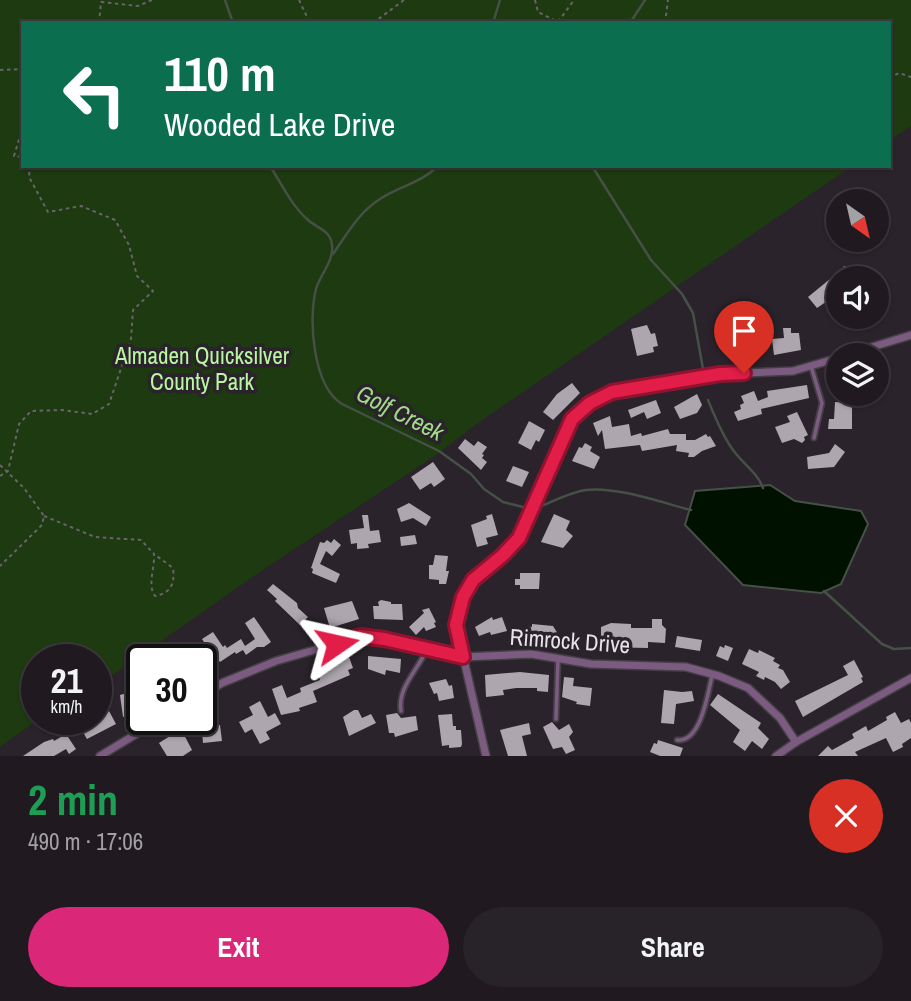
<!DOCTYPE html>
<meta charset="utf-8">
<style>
body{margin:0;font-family:"Archivo Narrow",sans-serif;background:#282329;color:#f1f3f6;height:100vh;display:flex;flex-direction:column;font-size:26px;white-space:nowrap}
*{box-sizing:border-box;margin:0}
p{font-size:23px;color:#a2a1a5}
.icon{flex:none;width:38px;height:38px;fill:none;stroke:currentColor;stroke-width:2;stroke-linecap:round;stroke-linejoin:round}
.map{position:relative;height:756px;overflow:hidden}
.side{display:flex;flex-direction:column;background:#201a20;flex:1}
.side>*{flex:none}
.banner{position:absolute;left:21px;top:21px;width:870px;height:147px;border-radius:0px;box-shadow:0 2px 5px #0004,0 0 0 2px #3d383e;background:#0b6e4f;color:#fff;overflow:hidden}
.needle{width:46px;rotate:146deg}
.controls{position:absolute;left:826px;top:189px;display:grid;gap:14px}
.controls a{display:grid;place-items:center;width:63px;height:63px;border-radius:50%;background:#201a20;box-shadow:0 2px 5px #0004,0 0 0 2px #3d383e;font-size:35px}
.speed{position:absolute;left:21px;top:644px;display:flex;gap:14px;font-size:35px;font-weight:700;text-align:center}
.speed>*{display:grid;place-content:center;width:91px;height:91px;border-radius:50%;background:#201a20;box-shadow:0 2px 5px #0004,0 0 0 2px #3d383e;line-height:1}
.speed small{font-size:18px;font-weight:400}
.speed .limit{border:4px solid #111;border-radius:10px;background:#fff;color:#111}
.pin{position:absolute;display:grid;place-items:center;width:60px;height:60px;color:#fff;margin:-72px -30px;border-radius:50% 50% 50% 0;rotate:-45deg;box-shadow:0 0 7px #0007}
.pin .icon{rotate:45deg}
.me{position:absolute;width:77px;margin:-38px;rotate:79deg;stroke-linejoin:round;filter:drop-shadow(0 0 5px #0008)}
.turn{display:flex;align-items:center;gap:24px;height:147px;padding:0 28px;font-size:32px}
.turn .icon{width:91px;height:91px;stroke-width:2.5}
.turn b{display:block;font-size:49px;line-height:60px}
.round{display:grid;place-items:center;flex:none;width:74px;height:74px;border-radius:37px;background:#282329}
.headline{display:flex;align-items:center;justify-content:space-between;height:119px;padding:0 28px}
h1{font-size:42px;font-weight:700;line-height:52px;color:#1e9e55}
.button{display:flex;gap:14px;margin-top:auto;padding:14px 28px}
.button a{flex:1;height:80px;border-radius:42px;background:#db2777;color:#fff;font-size:28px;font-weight:700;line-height:80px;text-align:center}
.button a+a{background:#282329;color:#f1f3f6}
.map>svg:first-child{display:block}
.green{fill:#1d3a10}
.water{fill:#011100;stroke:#465046;stroke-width:2}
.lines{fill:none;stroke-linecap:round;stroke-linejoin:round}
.stream{stroke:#465046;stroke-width:2.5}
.building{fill:#aea6af}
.lane-casing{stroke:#443e45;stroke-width:7}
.street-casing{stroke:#443e45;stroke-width:10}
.path{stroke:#69636a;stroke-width:2;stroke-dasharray:3.5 3.5;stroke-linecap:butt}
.lane{stroke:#7b5b80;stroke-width:3.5}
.street{stroke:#7b5b80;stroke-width:7}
.route-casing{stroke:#92132f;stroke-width:18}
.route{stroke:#e11d48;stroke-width:12}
.labels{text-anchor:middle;stroke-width:7;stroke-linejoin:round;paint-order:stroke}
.park-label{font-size:23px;fill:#baf6a2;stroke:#2a232b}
.street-label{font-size:23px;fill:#e7e3e8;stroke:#2a232b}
.water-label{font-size:24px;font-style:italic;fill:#a1db89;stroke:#2a232b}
</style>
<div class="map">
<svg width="911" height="756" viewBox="0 0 911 756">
<rect width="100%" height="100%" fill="#2a232b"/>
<path class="green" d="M0 0H911V126L889 141V23H23V166H852L478 423 439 453 254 576 100 684 96 686V660H37V719H39L0 747Z"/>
<path class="water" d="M770 485 795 501 861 511 868 524 841 584 821 593 743 585 685 525 695 491Z"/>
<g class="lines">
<g class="stream">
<path d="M225 0 233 23"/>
<path d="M493 23 500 0"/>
<path d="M630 23 645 0"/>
<path d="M270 166C281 183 292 206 307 219 316 228 331 230 332 245 334 261 320 275 316 289 308 320 313 386 342 404L439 451 471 474 484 489 503 502 527 508"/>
<path d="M592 166 651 260 682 294 693 313 703 369"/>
<path d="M333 254C347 234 359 212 380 199 400 186 421 183 438 166"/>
<path d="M708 400C715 417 722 435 733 450 743 464 757 472 763 488"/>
<path d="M539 507C554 501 571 492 586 490 615 486 663 503 691 510"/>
<path d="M824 591 882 644 894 649 911 648"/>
</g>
</g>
<g class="building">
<path d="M844 266 853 269 848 278H839Z"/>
<path d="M830 279 837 289 833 297 817 308 808 297Z"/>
<path d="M647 325 651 334 655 333 658 346 653 347 654 352 637 356 631 329Z"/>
<path d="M783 328H791V333H799L801 350 774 355 772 339 784 338Z"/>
<path d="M838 377V388L831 391 827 381Z"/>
<path d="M572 383 580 393 553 420 543 412 557 394Z"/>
<path d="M807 385 809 398 761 409 762 414 738 421 734 412 741 409 740 405 744 403 741 396 754 391 758 401 768 397 767 391Z"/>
<path d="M697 394 702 405 697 413 680 419 674 407Z"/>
<path d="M656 400 661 413 647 419 644 412 631 418 628 410Z"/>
<path d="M835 402 852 403V429H828L829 419H834Z"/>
<path d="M797 412 808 435 804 437 805 440 802 443 794 439 782 443 775 427 790 422 787 416Z"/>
<path d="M610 416 612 427 629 424 631 436 641 433 642 436 668 429 670 434H686V440H695L706 434 708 437 710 436 716 446 702 451 694 457H688L689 453 676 451 677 445 642 451 640 445 605 449 602 430 598 436 593 423Z"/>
<path d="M529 421 545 430 539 442 536 440 531 450 518 443Z"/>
<path d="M465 439 474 446 478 441 487 447 482 454 484 455 482 458 487 462 481 470 458 448Z"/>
<path d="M585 443 592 447 590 451 600 457 594 469 572 461 579 447 582 448Z"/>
<path d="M835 444 845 452 834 467 808 469 807 457 829 453Z"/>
<path d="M433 462 445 479 434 487 431 483 420 490 411 477Z"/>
<path d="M513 466 529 472 522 487 506 481Z"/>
<path d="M409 503 431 517 426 526 413 518 401 522 397 509Z"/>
<path d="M492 514 498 535 486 538 488 544 477 547 471 525 487 519 486 516Z"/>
<path d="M554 514 570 521 566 530 573 536 563 548 541 542Z"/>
<path d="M362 515H368L370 531 379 530 381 542 368 544 369 548 357 549V543L351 544 349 530 364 528Z"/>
<path d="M415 535 417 544 401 546 400 537Z"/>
<path d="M334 539 341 545 332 556 326 551 320 564 340 574 336 583 312 573 313 569 311 568 320 542 324 543 327 540 331 543Z"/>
<path d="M435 555 448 556 446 571H449L446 584H439V580L429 579V565H433Z"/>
<path d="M520 573H540L539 589H520V585H515V579H520Z"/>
<path d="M273 584 297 603 298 608 308 617 300 625 275 601 277 599 267 590Z"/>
<path d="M381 600 391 602V604H402L403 620 374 619 373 606H379L378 602Z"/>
<path d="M352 601 359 619 330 628 324 608Z"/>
<path d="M429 608 436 622 434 623 436 627 426 631 424 627 416 635 409 627 424 613 422 610Z"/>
<path d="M254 617 271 642 264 647H257L246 655 243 650 236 654 235 652 220 662 216 657 201 667V660H184L206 645 202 639 213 632 223 647 225 645 227 648 241 639 245 646 255 639 245 623Z"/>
<path d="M492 617 493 620 502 617 507 631 491 635 490 632 479 636 475 627Z"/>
<path d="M652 619H662V625L666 629 665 643 648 642V648L601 647V627L611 623 631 624V628H652Z"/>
<path d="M532 624 553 626 558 634 555 640 524 638 525 626 532 627Z"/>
<path d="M677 636 702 640 700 651 675 647Z"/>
<path d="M725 645 733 648 728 661 716 656 720 646 724 648Z"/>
<path d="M749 649 758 653 759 650 775 658 773 661 780 665 778 668 783 670 790 682 781 689 775 682 765 677 764 680 756 676 759 672 742 664Z"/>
<path d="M368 656 401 659 400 673 386 670 385 675 368 669Z"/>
<path d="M349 657 353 668 348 670 350 675 313 691 317 702 299 708 300 711 281 715 272 689 282 685 287 698 301 692 300 688 320 680 316 667Z"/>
<path d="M854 660 863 677 861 678 863 682 803 717 795 701 848 675 843 666Z"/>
<path d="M520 672 549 675 548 692 537 691V688H516L503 690 504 695 486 697 485 675Z"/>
<path d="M564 677 574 678 573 686 592 688 590 706 576 704 577 702 562 697Z"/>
<path d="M446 679 449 686 452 685 454 698 439 701 437 693 434 694 429 683Z"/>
<path d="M664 690 682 692 692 691 694 701 676 704 674 724 661 723Z"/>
<path d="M127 693 131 696 142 694V710L123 717 120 695Z"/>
<path d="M718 694 761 723 758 728 769 739 762 749 752 741 745 751 733 742 740 730 710 705Z"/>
<path d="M260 701 268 717 275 713 281 724 266 732 270 739 260 744 252 729 245 733 239 722 253 715 249 707Z"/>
<path d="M96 705 102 716 109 711 116 724 87 739 81 729 92 723 90 719H96Z"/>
<path d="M354 710H358L362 718 371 714 376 723 349 736 343 717Z"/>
<path d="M895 712 901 723 909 719 911 723V738L902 744 903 747 893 752 886 738 855 752 858 756H818L828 746 832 750 854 738 852 734 866 726 868 731 887 720 886 717Z"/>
<path d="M397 713 401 718 416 716 418 730 395 737 394 733H389L386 715Z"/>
<path d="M452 714 453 726H456V730H461L462 744 461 747 449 748V745L442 746 438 715Z"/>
<path d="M210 717 211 726 220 725 222 741 203 743 201 718Z"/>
<path d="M552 722 559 730 569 724 573 732 569 737 575 750 566 754 562 747 553 749 543 727Z"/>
<path d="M529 723 531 734 522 736 527 756H508L500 730Z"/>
<path d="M181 729 192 750 183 756H167L159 743Z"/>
<path d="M66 734 76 749 69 754 66 749 54 756H23L44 742 53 739 54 741Z"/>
<path d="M658 740 683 748 680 756H660L650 752 654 743 657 744Z"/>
</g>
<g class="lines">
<g class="lane-casing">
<g id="lane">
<path d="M811 366 822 403 814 438"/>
<path d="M401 711C397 688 418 670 427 649"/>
<path d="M556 719 558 659"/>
<path d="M677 740C701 743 708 693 712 676"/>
</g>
</g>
<g class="street-casing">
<g id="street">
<path d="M846 355 911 335"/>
<path d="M201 696 222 683 276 661 360 637 384 639 463 657 531 654 591 664 686 667 719 676 748 688 780 718 796 742"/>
<path d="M100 756 161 719"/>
<path d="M486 756 456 625 463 597 473 580 502 557 519 538 572 419 590 403 612 392 720 374 793 371 838 358"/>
<path d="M776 756 796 742 911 678"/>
</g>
</g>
<g class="path">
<path d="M299 0 310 23"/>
<path d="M535 0 538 12 558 22 574 0"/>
<path d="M99 23 101 2 138 6 152 0"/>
<path d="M373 23 404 0"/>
<path d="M665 23 668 0"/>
<path d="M0 70 23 69"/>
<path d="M889 78 899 73 911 77"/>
<path d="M23 126 14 156 23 157"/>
<path d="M0 465 24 488 44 516 42 525 0 566"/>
<path d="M0 476 8 471 19 424 31 411 62 410 92 414 109 404 131 339 133 310 153 291 137 276 129 245 115 220 81 206 48 212 29 177 30 166"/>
<path d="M44 516 95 537 141 540 154 554C155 568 147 585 155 596 171 593 175 584 173 568L154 554"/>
</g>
<use href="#lane" class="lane"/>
<use href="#street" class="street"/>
</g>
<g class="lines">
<g class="route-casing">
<path id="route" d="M337 644 360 636 384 639 463 657 456 625 463 597 473 580 502 556 519 538 572 419 590 403 612 392 720 374 744 373"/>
</g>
<use href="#route" class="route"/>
</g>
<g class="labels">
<g class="park-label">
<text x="202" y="364">Almaden Quicksilver<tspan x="202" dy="26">County Park</tspan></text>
</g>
<g class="street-label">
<text transform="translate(570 641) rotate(4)" y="8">Rimrock Drive</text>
</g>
<g class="water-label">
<text transform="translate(400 413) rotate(27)" y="8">Golf Creek</text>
</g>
</g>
</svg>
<div class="controls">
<a><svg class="needle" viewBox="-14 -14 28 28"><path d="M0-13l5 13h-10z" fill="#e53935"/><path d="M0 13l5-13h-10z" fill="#a2a1a5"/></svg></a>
<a><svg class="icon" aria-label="sound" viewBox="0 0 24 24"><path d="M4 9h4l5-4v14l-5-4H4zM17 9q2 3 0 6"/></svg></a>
<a><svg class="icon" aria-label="layers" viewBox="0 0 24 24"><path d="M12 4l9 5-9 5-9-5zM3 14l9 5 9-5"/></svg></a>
</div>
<div class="speed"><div>21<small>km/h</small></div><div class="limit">30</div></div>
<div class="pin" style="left:744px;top:373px;background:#d93025"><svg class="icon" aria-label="arrive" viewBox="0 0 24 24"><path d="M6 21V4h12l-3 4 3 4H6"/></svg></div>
<svg class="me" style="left:337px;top:644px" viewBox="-20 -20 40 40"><path d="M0-17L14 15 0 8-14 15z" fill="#e11d48" stroke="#fff" stroke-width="4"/></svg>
<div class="banner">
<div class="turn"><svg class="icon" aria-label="left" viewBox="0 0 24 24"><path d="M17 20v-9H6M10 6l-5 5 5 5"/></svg><div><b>110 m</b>Wooded Lake Drive</div></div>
</div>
</div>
<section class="side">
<div class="headline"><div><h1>2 min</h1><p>490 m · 17:06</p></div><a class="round" style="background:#d93025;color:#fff"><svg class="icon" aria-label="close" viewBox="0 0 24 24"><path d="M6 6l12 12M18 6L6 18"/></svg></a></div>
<div class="button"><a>Exit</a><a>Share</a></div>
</section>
